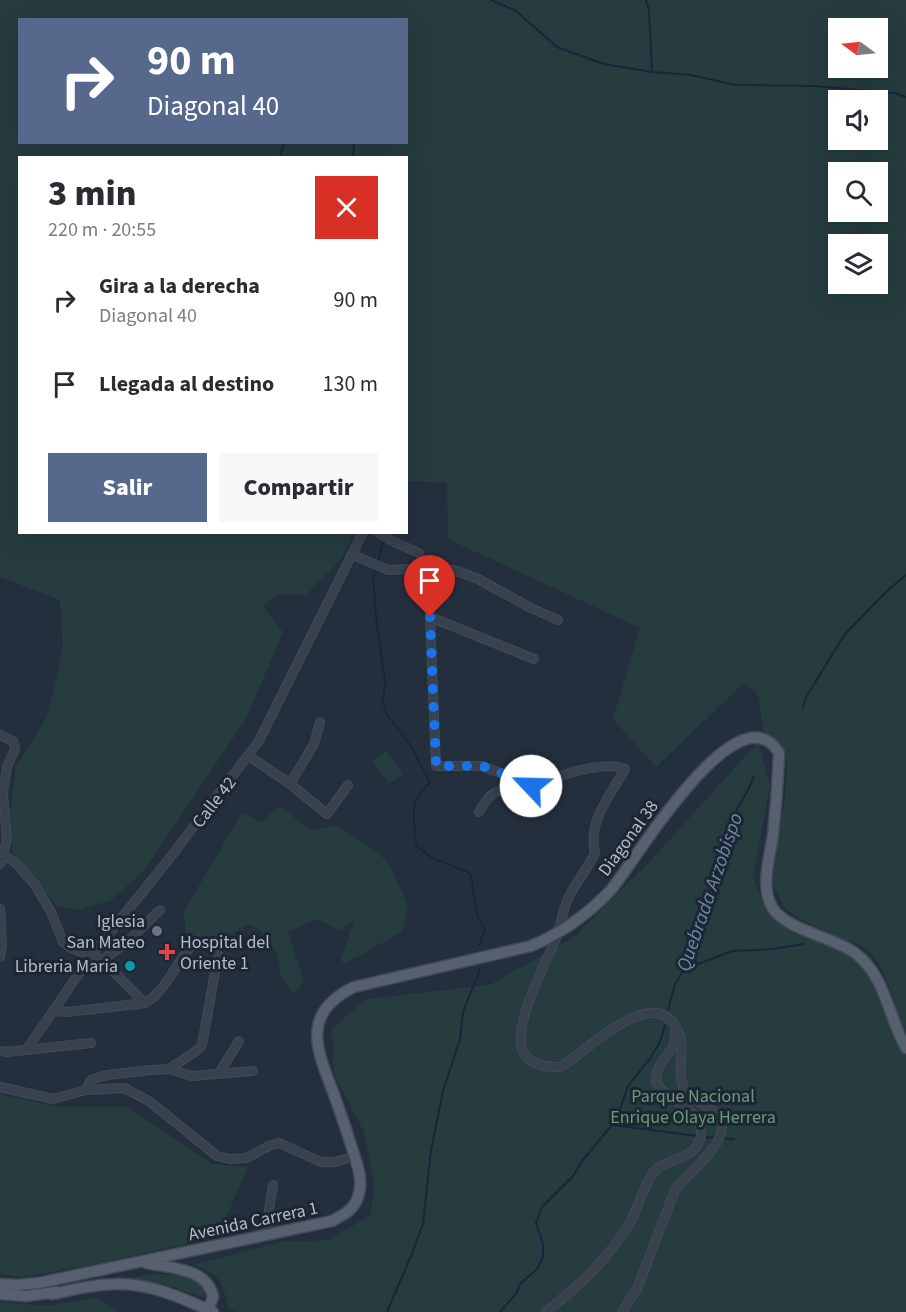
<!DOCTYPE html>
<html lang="es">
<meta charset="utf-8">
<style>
body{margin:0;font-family:"Source Sans 3",sans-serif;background:#f7f7f7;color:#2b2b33;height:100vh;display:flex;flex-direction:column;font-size:22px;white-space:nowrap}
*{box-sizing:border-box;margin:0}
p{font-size:20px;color:#7c7c81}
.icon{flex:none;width:33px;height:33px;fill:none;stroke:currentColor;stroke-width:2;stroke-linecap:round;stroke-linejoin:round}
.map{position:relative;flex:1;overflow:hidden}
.panel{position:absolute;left:18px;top:156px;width:390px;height:378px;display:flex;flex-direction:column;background:#fff;border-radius:0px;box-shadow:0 6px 24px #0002}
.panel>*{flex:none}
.top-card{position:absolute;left:18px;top:18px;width:390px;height:126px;border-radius:0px;box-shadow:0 6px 24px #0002;background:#56698c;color:#fff;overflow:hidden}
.needle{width:39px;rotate:285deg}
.fabs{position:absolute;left:828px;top:18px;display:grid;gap:12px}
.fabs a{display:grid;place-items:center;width:60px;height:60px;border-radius:0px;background:#fff;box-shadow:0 6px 24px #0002;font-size:30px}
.pin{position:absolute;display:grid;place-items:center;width:51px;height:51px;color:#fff;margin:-62px -26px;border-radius:50% 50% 50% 0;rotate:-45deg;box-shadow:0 0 6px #0007}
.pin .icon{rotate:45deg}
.me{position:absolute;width:66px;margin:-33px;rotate:294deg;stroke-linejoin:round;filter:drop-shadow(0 0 4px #0008)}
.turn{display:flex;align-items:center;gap:21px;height:126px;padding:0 30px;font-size:27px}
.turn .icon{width:78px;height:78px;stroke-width:2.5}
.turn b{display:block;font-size:42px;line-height:51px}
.round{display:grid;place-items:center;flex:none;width:63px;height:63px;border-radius:0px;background:#f7f7f7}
.headline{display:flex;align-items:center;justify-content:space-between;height:102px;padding:0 30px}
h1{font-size:36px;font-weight:800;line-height:45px}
.action{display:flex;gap:12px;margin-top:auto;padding:12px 30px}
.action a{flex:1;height:69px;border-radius:0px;background:#56698c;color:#fff;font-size:24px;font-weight:800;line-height:69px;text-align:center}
.action a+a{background:#f7f7f7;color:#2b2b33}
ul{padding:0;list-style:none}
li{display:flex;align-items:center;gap:18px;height:84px;padding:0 30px}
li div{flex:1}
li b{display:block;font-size:22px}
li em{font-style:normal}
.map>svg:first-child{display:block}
.green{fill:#263c3f;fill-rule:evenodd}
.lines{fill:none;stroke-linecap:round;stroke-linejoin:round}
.stream{stroke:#17263c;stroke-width:2}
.minor-casing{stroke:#414a57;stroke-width:10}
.major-casing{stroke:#414a57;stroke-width:13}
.minor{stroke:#38414e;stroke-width:8}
.major{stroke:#56606e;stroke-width:10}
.route{stroke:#1a73e8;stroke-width:10;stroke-dasharray:0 18}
.worship-dot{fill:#6b7280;stroke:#1d2633;stroke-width:2}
.health-dot{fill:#e0444e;stroke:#1d2633;stroke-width:2}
.culture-dot{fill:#0f9aa8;stroke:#1d2633;stroke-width:2}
.labels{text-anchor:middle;stroke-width:6;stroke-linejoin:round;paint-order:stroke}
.street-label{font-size:18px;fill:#b4bcc9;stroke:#1d2633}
.poi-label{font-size:18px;fill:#b4bcc9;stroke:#1d2633;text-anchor:end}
.park-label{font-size:18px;fill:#6b9a76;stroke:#1d2633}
.water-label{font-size:20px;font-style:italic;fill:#6d86a8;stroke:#1d2633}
</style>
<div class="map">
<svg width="906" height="1312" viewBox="0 0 906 1312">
<rect width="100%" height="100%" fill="#242f3e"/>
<g class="green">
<path d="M0 0H906V1041L889 986 881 967 873 955 857 943 846 941 798 918 785 908 772 883 773 867 785 797 787 759 779 741 764 733 758 695 744 683 656 767 613 719 640 628 448 539 447 483 407 481 406 158H20V532L354 533 341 559 306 595 278 594 263 606 283 632 246 719 143 872 111 900 80 910 57 906 13 853 10 815 16 766 47 717 63 649 60 600 0 577ZM20 20H406V142H20ZM838 28H878V68H838ZM838 100H878V140H838ZM838 172H878V212H838ZM838 244H878V284H838Z"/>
<path d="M758 742 770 785 753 878 767 913 838 949 861 963 875 982 906 1050V1312H237L229 1309C222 1282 221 1274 193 1265L281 1242 331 1240 371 1214 374 1181 363 1130 334 1074 332 1029 366 999 490 985 574 937 652 859Z"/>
<path d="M386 751 403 774 389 784 372 761Z"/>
<path d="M279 806 312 830 337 825 385 859 393 871 408 907 402 932 344 964 341 960 354 921 339 930 317 919 288 932 304 982 294 993 281 977 277 953 261 930 248 924 213 946 186 944 184 911 242 813 262 822Z"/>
<path d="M0 1094 57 1107H126L212 1164 248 1167 220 1231 215 1237 101 1263 22 1277 0 1274Z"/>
<path d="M156 1274 192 1277C200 1281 208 1289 204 1298L167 1285 121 1279Z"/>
<path d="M98 1297 118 1312H0V1302L46 1306Z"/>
</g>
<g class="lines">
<g class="stream">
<path d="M491 0 516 11 557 47 604 64 652 72 691 75 735 85 814 86 894 93 906 97"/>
<path d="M646 0 649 10 652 72"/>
<path d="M280 158 284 142"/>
<path d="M353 158 354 142"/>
<path d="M378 561 386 532"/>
<path d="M376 567 373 579 377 626 385 680 383 703 388 716 411 746 430 782C407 805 414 815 416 845L430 857 468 872 471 875 477 915 485 930 479 945"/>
<path d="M803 707 806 697 845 634 887 591 906 575"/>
<path d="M687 965 698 964 732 951 772 949 804 944"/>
<path d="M668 1010 675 984 687 965 694 923 706 901 728 825 749 788 754 776"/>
<path d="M613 1125 697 1136"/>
<path d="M704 1137 717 1138"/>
<path d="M722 1138 734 1139"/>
<path d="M387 1312 411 1256 423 1224 431 1150 443 1091 460 1039 463 1012 480 969"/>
<path d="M500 1312 516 1294 520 1284 537 1269 543 1257V1244L536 1223 542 1207 573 1176 582 1161 612 1125 619 1112 628 1086 651 1057 660 1042 665 1025"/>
</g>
<g class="minor-casing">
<g id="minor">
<path d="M377 532 392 541 419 553"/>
<path d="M353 555 388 570 439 568 454 570 478 579 531 608 558 620"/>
<path d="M428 568 436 766H482L506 775 531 786C552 778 605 759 625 769 611 794 587 822 595 853 587 870 574 884 567 901 562 912 561 925 557 936 546 963 514 1021 522 1049 527 1065 546 1067 560 1067 587 1052 656 978 679 1033 686 1049 677 1067 682 1083 685 1096 697 1101 708 1107 748 1131 689 1170 675 1190L637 1289 622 1312"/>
<path d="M430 617 534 659"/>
<path d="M0 735 13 741 15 749 7 767 3 793 7 840 0 864"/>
<path d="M249 756 290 784 327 814 348 785"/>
<path d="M290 784 314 744 320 722"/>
<path d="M479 812C494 784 503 791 531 786"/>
<path d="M3 854 17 864 35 885 51 912 63 942 71 948 102 960 145 1003"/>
<path d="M0 909 2 944 0 957"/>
<path d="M102 960 125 944 160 910"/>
<path d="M55 1011 68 1012 145 1003C166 991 174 966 189 949"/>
<path d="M27 1049 91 956 169 859 259 741 363 532"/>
<path d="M0 1051 7 1052 91 1043"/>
<path d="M169 1069C179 1061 194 1055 202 1045L218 955"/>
<path d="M219 1073 239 1041"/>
<path d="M0 1087 53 1099 86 1090 124 1088 149 1101 217 1156 230 1159 246 1158 271 1145 279 1143 321 1162H335L355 1156"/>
<path d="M86 1090 91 1080 107 1075 151 1070 169 1069 192 1076 253 1071"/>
<path d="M270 1234 269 1209 273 1185"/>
<path d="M546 1312C579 1286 608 1259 630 1223 639 1207 642 1188 653 1173 666 1156 697 1162 701 1135 704 1108 666 1102 656 1082 656 1056 677 1057 675 1031"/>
</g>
</g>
<g class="major-casing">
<g id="major">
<path d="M146 1263C170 1268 208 1268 213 1297L208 1310"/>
<path d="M0 1284 17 1285 39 1283 332 1221C343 1215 354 1210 358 1197 364 1181 357 1164 352 1148 346 1129 340 1111 333 1092 316 1048 301 1013 354 987L531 946C562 933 587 915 610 891 631 868 738 684 779 753 778 780 776 808 773 835 770 857 760 886 772 907 785 930 834 937 855 953 886 976 888 1017 906 1048"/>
<path d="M0 1294 26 1296 56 1292"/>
<path d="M52 1294C73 1290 94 1284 116 1284 150 1283 182 1298 213 1312"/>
</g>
</g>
<use href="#minor" class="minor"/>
<use href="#major" class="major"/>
</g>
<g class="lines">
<path class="route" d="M430 617 436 766H482L506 775 531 786"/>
</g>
<circle class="worship-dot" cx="157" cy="931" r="6"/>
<path class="health-dot" d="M164 943h6v6h6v6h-6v6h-6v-6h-6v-6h6z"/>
<circle class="culture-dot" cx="130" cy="966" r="6"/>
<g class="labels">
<g class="street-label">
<text transform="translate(214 802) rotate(-52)" y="6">Calle 42</text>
<text transform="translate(628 838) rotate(-54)" y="6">Diagonal 38</text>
<text transform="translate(253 1221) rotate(-12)" y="6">Avenida Carrera 1</text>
</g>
<g class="poi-label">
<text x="145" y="927">Iglesia<tspan x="145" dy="21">San Mateo</tspan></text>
<text x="180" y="948" text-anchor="start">Hospital del<tspan x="180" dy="21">Oriente 1</tspan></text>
<text x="118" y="972">Libreria Maria</text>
</g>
<g class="park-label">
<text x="693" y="1102">Parque Nacional<tspan x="693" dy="21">Enrique Olaya Herrera</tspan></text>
</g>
<g class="water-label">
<text transform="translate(709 892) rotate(-71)" y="7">Quebrada Arzobispo</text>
</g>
</g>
</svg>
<div class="fabs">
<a><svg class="needle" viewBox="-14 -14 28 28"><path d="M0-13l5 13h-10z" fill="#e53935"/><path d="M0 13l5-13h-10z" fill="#7c7c81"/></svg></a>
<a><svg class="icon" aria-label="sound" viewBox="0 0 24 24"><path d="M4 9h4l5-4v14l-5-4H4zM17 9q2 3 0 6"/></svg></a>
<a><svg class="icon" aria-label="search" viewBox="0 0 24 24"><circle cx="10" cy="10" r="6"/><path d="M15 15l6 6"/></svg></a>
<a><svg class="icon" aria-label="layers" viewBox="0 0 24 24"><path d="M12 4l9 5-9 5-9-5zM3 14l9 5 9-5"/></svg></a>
</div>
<div class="pin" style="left:430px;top:617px;background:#d93025"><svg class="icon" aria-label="arrive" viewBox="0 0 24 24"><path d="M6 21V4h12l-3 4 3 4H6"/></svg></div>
<svg class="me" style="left:531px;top:786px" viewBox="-20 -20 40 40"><circle r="19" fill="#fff"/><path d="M0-13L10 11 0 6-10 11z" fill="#1a73e8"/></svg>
<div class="top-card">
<div class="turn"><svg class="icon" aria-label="right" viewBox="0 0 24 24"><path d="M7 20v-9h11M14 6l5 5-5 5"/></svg><div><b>90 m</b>Diagonal 40</div></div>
</div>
<section class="panel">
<div class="headline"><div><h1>3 min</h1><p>220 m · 20:55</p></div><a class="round" style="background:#d93025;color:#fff"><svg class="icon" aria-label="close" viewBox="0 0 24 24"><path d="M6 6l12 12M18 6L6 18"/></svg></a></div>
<ul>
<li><svg class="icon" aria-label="right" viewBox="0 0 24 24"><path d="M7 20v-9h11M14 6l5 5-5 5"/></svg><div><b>Gira a la derecha</b><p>Diagonal 40</p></div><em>90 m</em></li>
<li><svg class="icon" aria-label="arrive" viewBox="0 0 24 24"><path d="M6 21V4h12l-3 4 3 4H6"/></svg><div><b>Llegada al destino</b></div><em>130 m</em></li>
</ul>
<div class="action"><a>Salir</a><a>Compartir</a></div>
</section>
</div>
